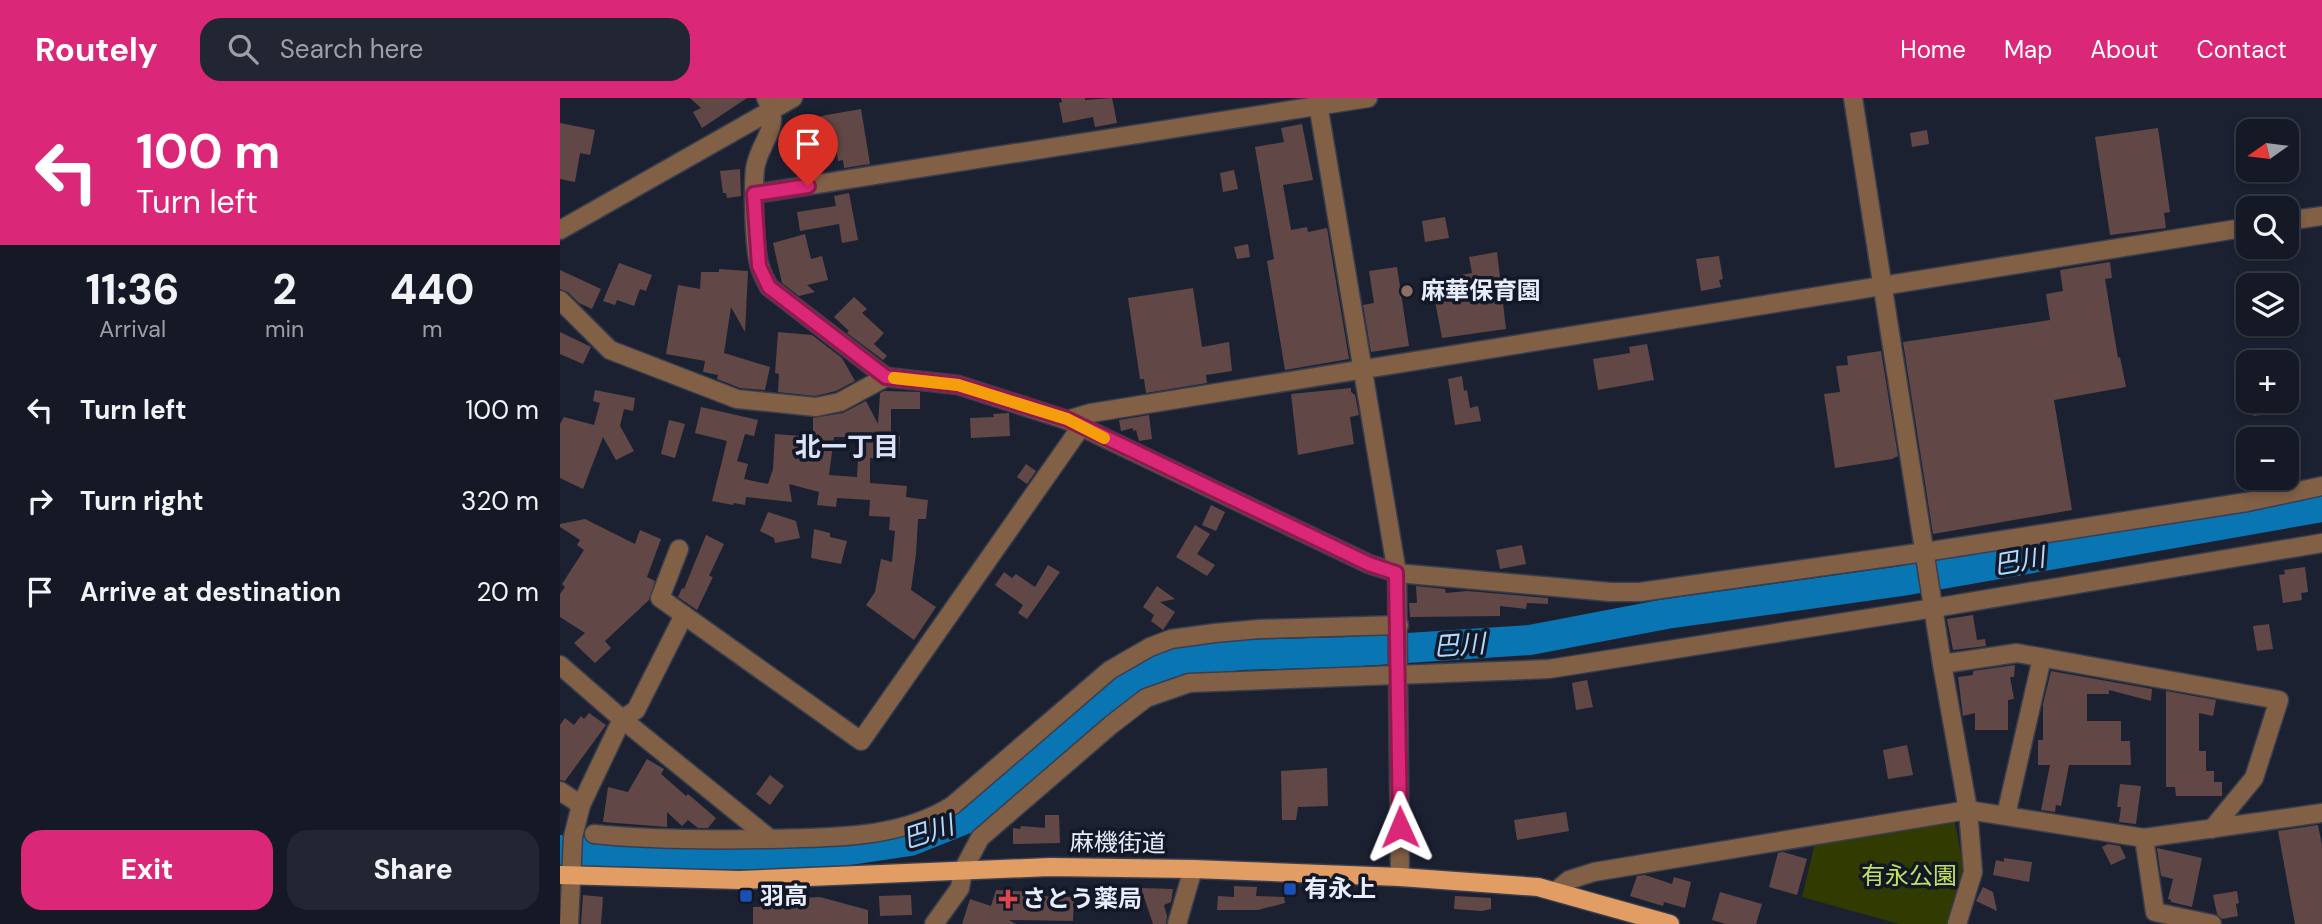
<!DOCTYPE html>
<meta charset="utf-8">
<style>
body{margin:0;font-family:"DM Sans","Noto Sans JP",sans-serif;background:#222632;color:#f1f3f6;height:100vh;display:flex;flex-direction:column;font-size:26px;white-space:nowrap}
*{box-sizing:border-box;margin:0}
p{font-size:23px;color:#9da0a7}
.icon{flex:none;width:38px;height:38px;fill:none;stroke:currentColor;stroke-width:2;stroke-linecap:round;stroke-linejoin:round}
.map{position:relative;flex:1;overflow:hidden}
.details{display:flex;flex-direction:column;background:#151926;width:560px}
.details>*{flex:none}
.guide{background:#db2777;color:#fff;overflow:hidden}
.needle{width:46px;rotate:256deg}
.fabs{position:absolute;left:1676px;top:21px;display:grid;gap:14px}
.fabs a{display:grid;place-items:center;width:63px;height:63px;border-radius:14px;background:#151926;box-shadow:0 4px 10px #0003,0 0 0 2px #343843;font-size:35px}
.pin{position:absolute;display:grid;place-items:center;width:60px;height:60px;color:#fff;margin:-72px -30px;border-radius:50% 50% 50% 0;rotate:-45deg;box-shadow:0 0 7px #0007}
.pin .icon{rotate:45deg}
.me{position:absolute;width:77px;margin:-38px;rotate:359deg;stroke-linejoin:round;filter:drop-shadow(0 0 5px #0008)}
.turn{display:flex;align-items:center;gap:24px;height:147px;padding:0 21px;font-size:32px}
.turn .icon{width:91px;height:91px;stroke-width:2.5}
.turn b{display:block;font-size:49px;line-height:60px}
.eta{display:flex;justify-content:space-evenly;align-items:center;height:119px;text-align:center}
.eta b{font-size:42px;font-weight:800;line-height:49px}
.button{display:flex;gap:14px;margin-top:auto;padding:14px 21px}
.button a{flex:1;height:80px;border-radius:21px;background:#db2777;color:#fff;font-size:28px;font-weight:800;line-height:80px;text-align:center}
.button a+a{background:#222632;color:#f1f3f6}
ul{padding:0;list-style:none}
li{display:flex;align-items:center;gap:21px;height:91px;padding:0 21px}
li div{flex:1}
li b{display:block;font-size:26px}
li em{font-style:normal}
header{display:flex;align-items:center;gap:42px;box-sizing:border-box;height:98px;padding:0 35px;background:#db2777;color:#fff}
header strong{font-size:33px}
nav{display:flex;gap:38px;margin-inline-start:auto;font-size:24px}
.search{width:490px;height:63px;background:#222632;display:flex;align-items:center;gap:18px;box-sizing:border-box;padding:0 24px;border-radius:21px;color:#9da0a7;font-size:26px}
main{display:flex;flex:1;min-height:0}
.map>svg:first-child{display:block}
.green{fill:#303a01}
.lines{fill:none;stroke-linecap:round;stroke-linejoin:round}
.river{stroke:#0975b3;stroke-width:30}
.building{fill:#614847;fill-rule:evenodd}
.minor-casing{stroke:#393e4e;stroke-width:21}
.major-casing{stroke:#393e4e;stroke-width:21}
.minor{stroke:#816045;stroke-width:18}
.major{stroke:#e19d64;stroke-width:18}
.route-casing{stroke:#8e194d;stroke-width:18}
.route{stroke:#db2777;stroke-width:12}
.slow{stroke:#f59e0b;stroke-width:12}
.education-dot{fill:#8d6e63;stroke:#131828;stroke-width:2.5}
.transit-dot{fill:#1a4fb4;stroke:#131828;stroke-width:2.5}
.health-dot{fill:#e0444e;stroke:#131828;stroke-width:2.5}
.labels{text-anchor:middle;stroke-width:7;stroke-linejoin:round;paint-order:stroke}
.poi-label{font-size:24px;font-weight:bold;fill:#e9edf9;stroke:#131828;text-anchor:start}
.street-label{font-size:24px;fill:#e9edf9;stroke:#131828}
.park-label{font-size:24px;fill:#c5e05d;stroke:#131828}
.neighbourhood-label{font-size:26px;font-weight:bold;fill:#dbe3fb;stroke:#131828}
.water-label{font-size:26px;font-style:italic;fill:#b1dafc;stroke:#131828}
</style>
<header>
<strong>Routely</strong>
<div class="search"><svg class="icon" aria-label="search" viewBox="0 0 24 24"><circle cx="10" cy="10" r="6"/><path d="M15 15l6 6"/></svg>Search here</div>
<nav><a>Home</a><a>Map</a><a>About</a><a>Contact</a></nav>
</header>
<main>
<section class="details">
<div class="guide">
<div class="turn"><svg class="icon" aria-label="left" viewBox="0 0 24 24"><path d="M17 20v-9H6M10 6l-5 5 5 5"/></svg><div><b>100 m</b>Turn left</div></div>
</div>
<div class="eta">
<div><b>11:36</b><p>Arrival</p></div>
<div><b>2</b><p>min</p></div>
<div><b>440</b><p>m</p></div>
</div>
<ul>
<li><svg class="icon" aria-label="left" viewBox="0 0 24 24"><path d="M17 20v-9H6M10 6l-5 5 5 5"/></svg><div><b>Turn left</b></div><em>100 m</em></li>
<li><svg class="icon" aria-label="right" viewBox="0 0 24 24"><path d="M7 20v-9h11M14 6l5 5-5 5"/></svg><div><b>Turn right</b></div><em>320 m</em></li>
<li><svg class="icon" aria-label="arrive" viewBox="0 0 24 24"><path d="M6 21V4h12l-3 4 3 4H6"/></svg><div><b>Arrive at destination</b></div><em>20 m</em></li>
</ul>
<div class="button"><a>Exit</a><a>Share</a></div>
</section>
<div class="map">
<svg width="1762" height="826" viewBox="0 0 1762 826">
<rect width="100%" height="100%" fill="#1c2132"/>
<path class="green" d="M1394 722 1404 768 1387 826H1339L1242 799 1255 745Z"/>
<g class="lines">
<path class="river" d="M0 752 101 758 270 755 350 743 405 721 561 588 609 565 681 557 786 554 970 542 1106 516 1342 483 1762 409"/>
</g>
<g class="building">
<path d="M130 0H187L142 30 133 14 141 10Z"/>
<path d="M501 0H525V2L552 0 557 25 535 29 533 19 503 25 499 5 502 4Z"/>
<path d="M301 11 310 66 284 70 283 62 278 63 275 41 269 42 267 35H265L261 18Z"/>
<path d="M0 25 35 32 30 57 20 55 15 84 0 81Z"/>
<path d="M742 26 753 82 723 87 731 132 747 129 748 134 767 130 789 261 725 272 707 163 714 161 695 49 724 44 721 30Z"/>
<path d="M1598 30 1610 114 1604 115 1606 130 1550 137 1535 39Z"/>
<path d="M1367 32 1369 46 1352 49 1350 35Z"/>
<path d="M180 71 181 98 167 100 166 95H163L160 73Z"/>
<path d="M674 72 678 91 663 94 660 75Z"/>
<path d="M289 95 298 142 282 145 279 126 240 133 237 114 276 108 274 98Z"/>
<path d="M885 119 889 140 865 144 862 123Z"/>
<path d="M245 136 251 161 262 158 268 182 247 187 255 194 239 198 222 185 213 145Z"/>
<path d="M688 146 690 159 677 161 674 149Z"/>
<path d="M937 154 946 231 882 240 871 182 912 175 909 159Z"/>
<path d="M1159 158 1163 181 1159 182 1161 189 1141 193 1136 161Z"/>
<path d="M1550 164 1552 180 1545 181 1558 260 1560 259 1566 289 1494 302 1512 412 1373 436 1343 244 1490 222 1486 196 1503 193 1500 172Z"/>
<path d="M59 165 92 177 86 193 80 191 74 208 57 202 55 207 43 203Z"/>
<path d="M837 169 849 248 811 254 803 207 814 205 809 173Z"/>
<path d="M159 171 188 173 185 234 171 209 164 255 210 269 205 292 180 290 157 281 158 277 143 274 145 263 106 256 118 187 140 191 141 174H159Z"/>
<path d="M0 172 41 191 32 211 19 205 8 194 0 191Z"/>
<path d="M633 190 642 249 669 244 672 273 646 277 647 285 586 295 584 281H580L568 200Z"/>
<path d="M294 199 307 211 302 215 324 235 314 246 327 258 323 262 287 235 289 233 274 219Z"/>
<path d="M0 234 31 249 23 266 0 256Z"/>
<path d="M218 234 252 237 282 260 295 283 276 293 255 298 218 294 219 276 215 275Z"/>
<path d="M1087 246 1094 282 1038 292 1033 261 1070 255 1069 249Z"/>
<path d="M1321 253 1338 358 1332 361 1275 370 1264 296 1280 294 1276 268 1288 267 1287 258Z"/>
<path d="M902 278 904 293 907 292 910 310 918 308 921 323 895 327 888 281Z"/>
<path d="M791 290V294L795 297 799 317 790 319 794 346 738 357 731 296Z"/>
<path d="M35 292 75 300 73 313 64 311 60 328 74 353 56 362 43 339 23 391 0 380V326L4 319 34 327 40 305 33 303Z"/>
<path d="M324 293 360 294V311H331V338H340L339 362 310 360V385L347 388 346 399 368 402 366 421H358L356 456 351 492 376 509 354 542 306 507 315 494 321 461 332 464 335 433 329 432 330 419 309 418 310 402 277 400 276 409 257 407 259 394 229 386 232 404 186 399 185 407 174 405 173 407 152 403 167 343 135 335 141 309 198 322 194 338 185 336 177 363 188 366 184 381 208 386 213 371 215 336 253 339V320L283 315 306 303 318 326 320 295ZM274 339H299L297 379 269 377Z"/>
<path d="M1691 303H1715L1717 315 1693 318Z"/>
<path d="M449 315 450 338 411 340 410 320 434 319 433 316Z"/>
<path d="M589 317 592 341 579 343 576 332 573 333V330L561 333 559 322Z"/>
<path d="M109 322 125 326 115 360 101 356Z"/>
<path d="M466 366 476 373 467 386 457 379Z"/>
<path d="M651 407 665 414 656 433 642 427Z"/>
<path d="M208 414 236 423 240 440 215 445 214 440 200 433Z"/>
<path d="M25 421 75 446 80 432 101 441 87 479 95 483 89 502 45 543 51 550 35 565 14 545 25 535 0 519V496L5 489 2 486 24 452 17 447 20 442 0 429V426Z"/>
<path d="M635 427 650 436 637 456 655 467 647 478 616 459Z"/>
<path d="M254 431 270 435V439L287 443 281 466 251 460Z"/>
<path d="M146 437 164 446 149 478 153 479 137 512 118 499 122 490 124 491Z"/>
<path d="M962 447 966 466 940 471 936 452Z"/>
<path d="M488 467 500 474 467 521 458 515 463 507 435 487 444 474 452 480 456 476 475 489Z"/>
<path d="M1745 469 1748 494 1741 495 1742 502 1723 505 1719 477 1725 476 1724 472Z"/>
<path d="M597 488 615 501 600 504 615 514 603 532 591 523 594 517 583 509Z"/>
<path d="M856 488 885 491 886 495 907 493 988 500V506L967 505 966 511 940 508V518L850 519 849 505H857Z"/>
<path d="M1413 517 1417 542 1425 541 1426 548 1393 552 1387 521Z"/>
<path d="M1709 526 1713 551 1697 553 1693 528Z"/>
<path d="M1455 567 1454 579H1450L1454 601 1448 602V632H1415V615L1403 618 1398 579 1413 577V573Z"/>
<path d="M1491 573 1592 591 1591 603 1549 592V596H1527V623H1561V643H1570L1571 667H1509L1501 708 1496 707 1495 714 1481 712 1490 667H1478V642H1483V606Z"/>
<path d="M1027 582 1033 609 1016 612 1012 585Z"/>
<path d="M1606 593 1656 602 1653 618 1639 615V653H1646V673H1654V684H1662V698H1616L1615 689H1606Z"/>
<path d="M29 615 46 627 5 683 0 682V627L5 620 14 627 21 618 24 621Z"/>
<path d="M1347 647 1353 677 1328 681 1323 652Z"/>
<path d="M87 661 104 671 101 676 126 698 128 696 156 720 148 730H138L128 722 122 728 107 714V729L43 724 48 689 68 694Z"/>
<path d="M767 670 768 708 738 709 736 722H722L721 673Z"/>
<path d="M210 677 224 688 210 707 196 696Z"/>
<path d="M1560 686 1581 688 1576 726 1559 724 1561 709H1557Z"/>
<path d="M1006 714 1009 733 957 742 954 722Z"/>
<path d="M485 717H499L500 745 453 746V730L460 731 461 728 485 730Z"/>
<path d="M1758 727 1762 747V826H1735L1718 733Z"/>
<path d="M1548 746 1560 748 1566 760 1551 767 1542 749Z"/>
<path d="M1597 750 1642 760 1632 809 1611 804V802L1608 801 1613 781 1601 778Z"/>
<path d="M1223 754 1247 761 1237 797 1209 789 1218 755Z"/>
<path d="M1444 760 1472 764 1469 784 1433 777 1436 762 1444 764Z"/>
<path d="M1085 777 1112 786 1114 779 1131 784 1125 810 1104 804 1103 808 1070 798 1077 778Z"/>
<path d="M674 788 697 789 696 798 724 799 725 805 698 812H657L658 798 674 799Z"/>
<path d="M1423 789 1433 794 1437 813 1416 803Z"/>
<path d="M581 790 613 791 611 804 604 807 607 818 606 826H593Z"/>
<path d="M436 792 475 794 474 798 514 799 513 823 449 822 456 826H402L410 801 431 808Z"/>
<path d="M1677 793 1679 805 1676 806 1678 818 1662 821 1657 816 1653 797Z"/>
<path d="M1160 794 1202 806 1196 826H1166L1152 822Z"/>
<path d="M23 797 43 799 41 826H21Z"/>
<path d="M351 797 352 817 320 818 319 798Z"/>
<path d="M895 798 931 800V811L922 813 894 811Z"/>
<path d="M260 799 308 812V826H193V809L224 808V801Z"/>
</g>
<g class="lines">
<g class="minor-casing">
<g id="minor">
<path d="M206 0C223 30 199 43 195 71 193 92 194 151 200 169 202 176 206 183 209 189L326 279"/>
<path d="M757 0 837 475 840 779"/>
<path d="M1293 0 1382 566 1408 712 1413 774 1397 826"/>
<path d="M194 96 808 0"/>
<path d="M1727 123 1762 118"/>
<path d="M0 132 233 0"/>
<path d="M0 202 50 252 177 301 256 309 280 304 326 279 398 287 507 322 809 466 837 475 1050 494H1080L1365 454 1687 404 1762 388"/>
<path d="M507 322 531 315 1689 129"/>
<path d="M119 451 100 500 301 643 521 329"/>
<path d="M124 517 76 612 62 621 209 740"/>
<path d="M1382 566 1457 555 1719 602 1694 680 1652 731"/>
<path d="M0 567 62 621 21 707 13 739 9 826"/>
<path d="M0 693 21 707"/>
<path d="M1446 717 1482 560"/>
<path d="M34 736C91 742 148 742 205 741 267 739 339 742 393 707L550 572 590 549 611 541 655 535 699 531 839 527"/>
<path d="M1584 740 1595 814 1652 826"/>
<path d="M996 793 1009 782 1034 774 1408 712 1584 740 1762 715"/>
<path d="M374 826 400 790 403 772 420 740 551 627 586 600 629 585 989 571 1374 510 1762 445"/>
<path d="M617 826 633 771"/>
</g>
</g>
<g class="major-casing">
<path id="major" d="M0 777 179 782 490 769 633 771 840 779 978 789 1110 826"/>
</g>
<use href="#minor" class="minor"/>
<use href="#major" class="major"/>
</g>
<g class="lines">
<g class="route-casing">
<path id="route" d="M248 88 194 96 199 168 209 189 326 279 398 287 507 321 809 466 836 475 840 729"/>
</g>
<use href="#route" class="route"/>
<path class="slow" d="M334 280 398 287 507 321 544 340"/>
</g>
<circle class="education-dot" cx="847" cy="193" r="7"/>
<g class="transit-dot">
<rect x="723" y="784" width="14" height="14" rx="3.5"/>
<rect x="179" y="791" width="14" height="14" rx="3.5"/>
</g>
<path class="health-dot" d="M444.5 790.5h7v7h7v7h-7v7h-7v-7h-7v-7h7z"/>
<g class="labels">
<g class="poi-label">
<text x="861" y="201">麻華保育園</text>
<text x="744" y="799">有永上</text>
<text x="200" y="806">羽高</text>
<text x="462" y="809">さとう薬局</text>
</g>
<g class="street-label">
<text transform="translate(558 745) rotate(1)" y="8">麻機街道</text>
</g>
<g class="park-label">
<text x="1349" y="786">有永公園</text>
</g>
<g class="neighbourhood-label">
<text x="287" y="358">北一丁目</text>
</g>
<g class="water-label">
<text transform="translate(1459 463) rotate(-10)" y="9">巴川</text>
<text transform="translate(899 547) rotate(-4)" y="9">巴川</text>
<text transform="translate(368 734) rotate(-18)" y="9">巴川</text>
</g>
</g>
</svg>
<div class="fabs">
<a><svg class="needle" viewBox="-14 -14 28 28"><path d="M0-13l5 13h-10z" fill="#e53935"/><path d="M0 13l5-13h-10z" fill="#9da0a7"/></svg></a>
<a><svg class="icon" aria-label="search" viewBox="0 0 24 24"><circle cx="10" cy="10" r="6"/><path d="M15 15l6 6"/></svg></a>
<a><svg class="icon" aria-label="layers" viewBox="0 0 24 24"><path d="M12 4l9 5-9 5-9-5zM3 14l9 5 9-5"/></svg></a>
<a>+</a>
<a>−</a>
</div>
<div class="pin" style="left:248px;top:88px;background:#d93025"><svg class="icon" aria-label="arrive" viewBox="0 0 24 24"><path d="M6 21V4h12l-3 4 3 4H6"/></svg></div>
<svg class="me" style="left:840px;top:729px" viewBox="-20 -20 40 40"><path d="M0-17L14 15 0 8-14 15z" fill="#db2777" stroke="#fff" stroke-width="4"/></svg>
</div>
</main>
